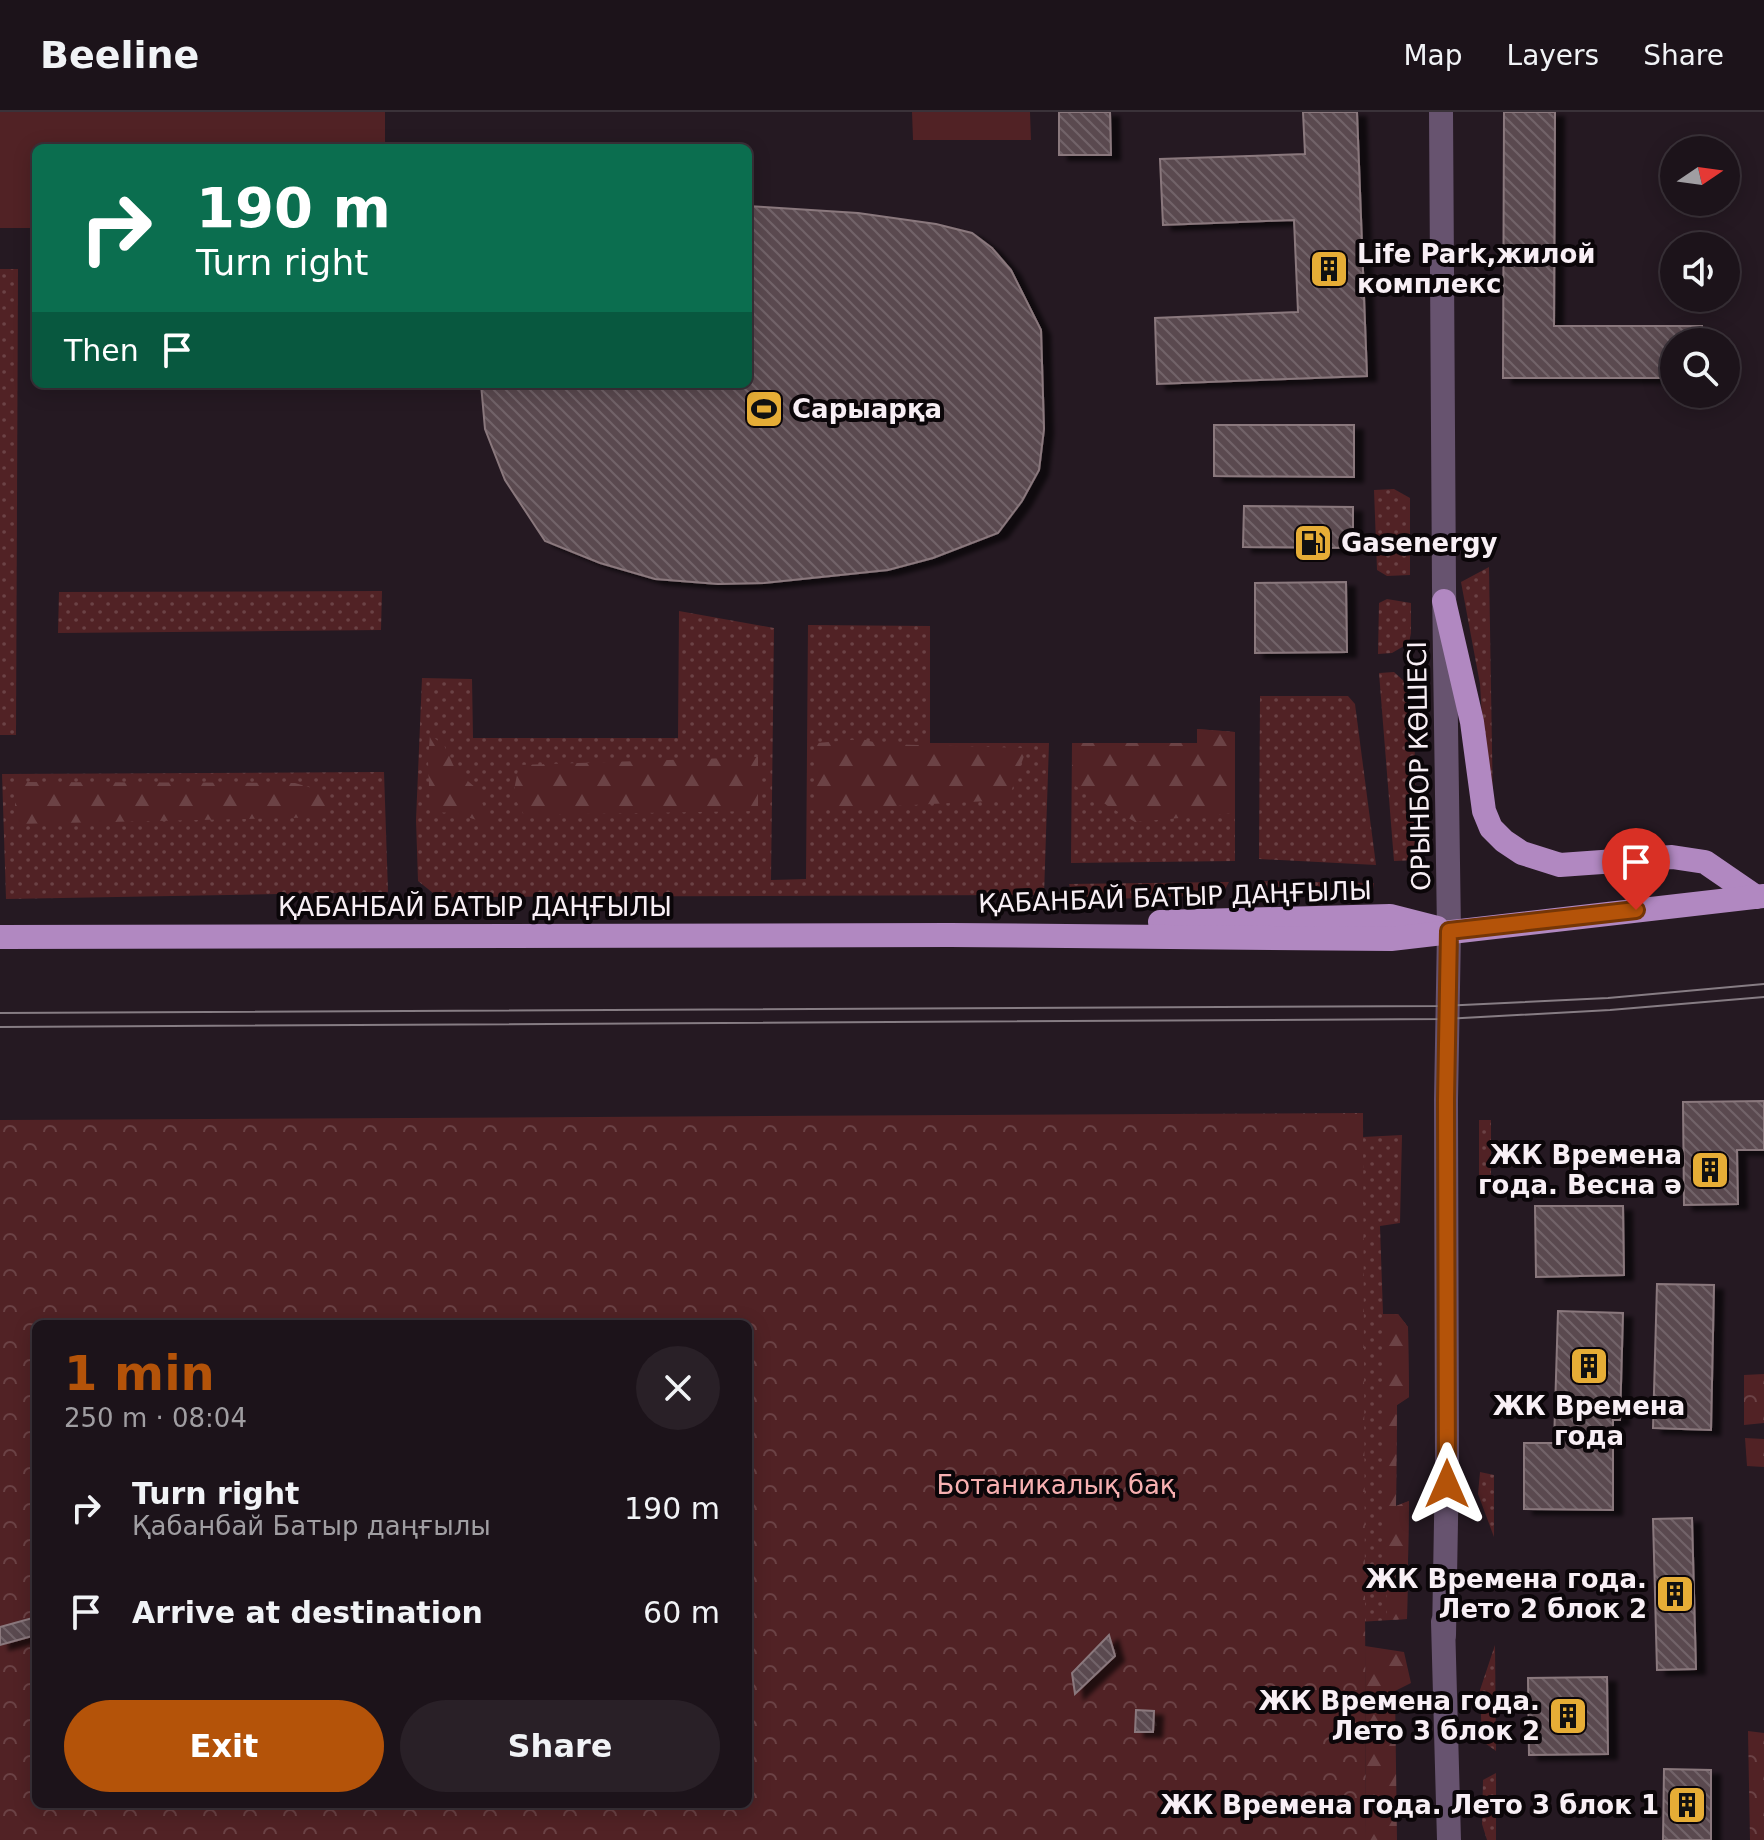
<!DOCTYPE html>
<meta charset="utf-8">
<style>
body{margin:0;font-family:"DejaVu Sans",sans-serif;background:#292027;color:#f1f3f6;height:100vh;display:flex;flex-direction:column;font-size:30px;white-space:nowrap}
*{box-sizing:border-box;margin:0}
p{font-size:26px;color:#a09ea2}
.icon{flex:none;width:44px;height:44px;fill:none;stroke:currentColor;stroke-width:2;stroke-linecap:round;stroke-linejoin:round}
.map{position:relative;flex:1;overflow:hidden}
.details{position:absolute;left:32px;top:1208px;width:720px;height:488px;display:flex;flex-direction:column;background:#1c131a;border-radius:12px;box-shadow:0 4px 20px #0003,0 0 0 2px #3a3239}
.details>*{flex:none}
.guide{position:absolute;left:32px;top:32px;width:720px;height:244px;border-radius:12px;box-shadow:0 4px 20px #0003,0 0 0 2px #3a3239;background:#0b6e4f;color:#fff;overflow:hidden}
.needle{width:52px;rotate:77deg}
.fabs{position:absolute;left:1660px;top:24px;display:grid;gap:16px}
.fabs a{display:grid;place-items:center;width:80px;height:80px;border-radius:50%;background:#1c131a;box-shadow:0 4px 20px #0003,0 0 0 2px #3a3239;font-size:40px}
.pin{position:absolute;display:grid;place-items:center;width:68px;height:68px;color:#fff;margin:-82px -34px;border-radius:50% 50% 50% 0;rotate:-45deg;box-shadow:0 0 8px #0007}
.pin .icon{rotate:45deg}
.me{position:absolute;width:88px;margin:-44px;rotate:0deg;stroke-linejoin:round;filter:drop-shadow(0 0 6px #0008)}
.turn{display:flex;align-items:center;gap:28px;height:168px;padding:0 32px;font-size:36px}
.turn .icon{width:104px;height:104px;stroke-width:2.5}
.turn b{display:block;font-size:56px;line-height:68px}
.then{display:flex;align-items:center;height:76px;padding:0 32px;background:#0003;gap:16px;font-size:30px}
.round{display:grid;place-items:center;flex:none;width:84px;height:84px;border-radius:42px;background:#292027}
.headline{display:flex;align-items:center;justify-content:space-between;height:136px;padding:0 32px}
h1{font-size:48px;font-weight:600;line-height:60px;color:#b45309}
.action{display:flex;gap:16px;margin-top:auto;padding:16px 32px}
.action a{flex:1;height:92px;border-radius:48px;background:#b45309;color:#fff;font-size:32px;font-weight:600;line-height:92px;text-align:center}
.action a+a{background:#292027;color:#f1f3f6}
ul{padding:0;list-style:none}
li{display:flex;align-items:center;gap:24px;height:104px;padding:0 32px}
li div{flex:1}
li b{display:block;font-size:30px}
li em{font-style:normal}
header{display:flex;align-items:center;gap:48px;box-sizing:border-box;height:112px;padding:0 40px;background:#1c131a;border-bottom:2px solid #3a3239}
header strong{font-size:38px}
nav{display:flex;gap:44px;margin-inline-start:auto;font-size:28px}
.map>svg:first-child{display:block}
.grass{fill:url(#grass-dots)}
.forest{fill:url(#forest-firs)}
.park{fill:url(#park-crowns);fill-rule:evenodd}
.pitch{fill:#512225}
.building{fill:url(#building-back-hatch);stroke:#8a787d;stroke-width:2;filter:url(#shadow)}
.lines{fill:none;stroke-linecap:round;stroke-linejoin:round}
.minor{stroke:#67536f;stroke-width:24}
.major{stroke:#b188c1;stroke-width:24}
.tram{stroke:#877d84;stroke-width:2}
.route-casing{stroke:#753606;stroke-width:20}
.route{stroke:#b45309;stroke-width:14}
.labels{text-anchor:middle;stroke-width:8;stroke-linejoin:round;paint-order:stroke}
.poi-label{font-size:26px;font-weight:bold;fill:#f8eff5;stroke:#0b0609;text-anchor:end}
.street-label{font-size:26px;fill:#f8eff5;stroke:#0b0609}
.park-label{font-size:26px;fill:#f8b0b1;stroke:#0b0609}
</style>
<header>
<strong>Beeline</strong>
<nav><a>Map</a><a>Layers</a><a>Share</a></nav>
</header>
<div class="map">
<svg width="1764" height="1728" viewBox="0 0 1764 1728">
<defs>
<pattern id="grass-dots" width="8" height="8" patternUnits="userSpaceOnUse" patternTransform="scale(2)"><rect width="8" height="8" fill="#512225"/><path d="M2 2h.1M6 6h.1" fill="none" stroke="#6b4245" stroke-width="1.8" stroke-linecap="round"/></pattern>
<pattern id="forest-firs" width="22" height="20" patternUnits="userSpaceOnUse" patternTransform="scale(2)"><rect width="22" height="20" fill="#512225"/><path d="M5 1l3.5 6h-7zM16 11l3.5 6h-7z" fill="#6b4245"/></pattern>
<pattern id="park-crowns" width="20" height="18" patternUnits="userSpaceOnUse" patternTransform="scale(2)"><rect width="20" height="18" fill="#512225"/><path d="M2 6a3 3 0 1 1 6 0M12 15a3 3 0 1 1 6 0" fill="none" stroke="#6b4245"/></pattern>
<pattern id="building-back-hatch" width="6" height="6" patternUnits="userSpaceOnUse" patternTransform="scale(2)"><rect width="6" height="6" fill="#5a4a4f"/><path d="M-1 5l2 2M0 0l6 6M5-1l2 2" fill="none" stroke="#726469"/></pattern>
<filter id="shadow"><feDropShadow dx="9" dy="5" stdDeviation="2" flood-color="#0009"/></filter>
</defs>
<rect width="100%" height="100%" fill="#251922"/>
<g class="grass">
<path d="M0 157H18L16 623H0Z"/>
<path d="M1394 377 1410 386V463L1387 464 1377 458 1374 378Z"/>
<path d="M1489 455 1493 697 1484 639 1480 572 1461 470Z"/>
<path d="M382 479 381 518 58 521 59 480Z"/>
<path d="M1387 487 1411 491V521L1409 531 1392 541 1378 542 1379 491Z"/>
<path d="M679 499 774 516 771 768 806 767 808 513 930 514V631H1049L1044 783 438 785 418 769 416 708 422 566 472 567 473 626H678Z"/>
<path d="M1394 560 1405 570 1413 586 1418 748 1394 749 1379 561Z"/>
<path d="M1260 584H1348L1355 592 1376 753 1259 747Z"/>
<path d="M1197 617 1235 620V749L1071 751 1072 631H1197Z"/>
<path d="M384 660 388 780 6 787 2 662Z"/>
<path d="M1260 769 1374 771 1372 783 1259 782Z"/>
<path d="M1229 770 1222 783 1085 788 1072 783 1069 772Z"/>
<path d="M1479 1008H1491V1075L1479 1070Z"/>
<path d="M1402 1023 1400 1111 1380 1114 1383 1202H1398L1408 1215 1409 1285 1397 1293 1396 1394 1409 1389 1407 1507 1358 1510 1363 1025Z"/>
<path d="M1480 1360 1494 1363V1425L1478 1382Z"/>
<path d="M1495 1533 1496 1639 1482 1629 1480 1578Z"/>
<path d="M1496 1661V1728H1487L1482 1712 1483 1668Z"/>
</g>
<g class="forest">
<path d="M1197 617 1235 620V701L1135 710 1072 672V631H1197Z"/>
<path d="M430 623 444 633 456 659 476 676 491 713 456 701 430 700 428 648Z"/>
<path d="M862 627 881 632 1027 636 1008 688 817 698V631Z"/>
<path d="M758 645V699L524 703 513 683 519 653Z"/>
<path d="M15 670 295 671 322 679 331 705 15 712Z"/>
<path d="M1398 1202 1408 1215 1409 1285 1397 1293 1396 1394 1409 1389 1407 1507 1387 1508 1383 1203Z"/>
<path d="M1365 1534 1404 1540 1411 1571 1395 1579 1397 1728H1366Z"/>
</g>
<g class="park">
<path d="M1363 1001 1366 1728H0V1008ZM36 1212H748V1692H36Z"/>
<path d="M1764 1262V1311L1744 1313V1263Z"/>
<path d="M1745 1326 1764 1327V1355L1747 1354Z"/>
<path d="M1748 1619 1764 1621V1728H1750Z"/>
</g>
<g class="pitch">
<path d="M0 0H385V36H36V116H0Z"/>
<path d="M912 0H1030L1031 28H913Z"/>
</g>
<g class="building">
<path d="M1059 0H1110L1111 43H1059Z"/>
<path d="M1303 0H1357L1367 264 1157 272 1155 206 1298 200 1294 108 1163 113 1160 47 1305 42Z"/>
<path d="M1504 0H1555L1554 214H1702V230H1674V266H1503Z"/>
<path d="M748 94 858 101 936 112 972 121 992 136 1011 158 1041 218 1044 317 1039 358 1022 389 998 421 933 446 888 458 764 471 718 472 655 467 600 451 545 429 505 368 485 317 481 272H748Z"/>
<path d="M1214 313H1354V365L1214 364Z"/>
<path d="M1244 394 1353 395V436L1243 435Z"/>
<path d="M1346 470 1347 540 1255 541V471Z"/>
<path d="M1764 989V1038H1737L1738 1092 1684 1093 1683 990Z"/>
<path d="M1535 1094H1623L1624 1163 1536 1165Z"/>
<path d="M1657 1172 1714 1173 1711 1318 1653 1316Z"/>
<path d="M1558 1199 1623 1201 1620 1308H1613V1398L1524 1397V1331H1554Z"/>
<path d="M1692 1406 1696 1557 1657 1558 1653 1407Z"/>
<path d="M36 1505V1523L0 1533V1515Z"/>
<path d="M1109 1523 1115 1544 1075 1582 1072 1561Z"/>
<path d="M1607 1565 1608 1642 1529 1643 1528 1566Z"/>
<path d="M1136 1598 1154 1599 1153 1620H1135Z"/>
<path d="M1664 1657 1711 1658V1728H1663Z"/>
</g>
<g class="lines">
<g class="minor">
<path d="M1441 0 1444 476 1449 819 1446 988 1447 1352 1444 1523"/>
<path d="M1443 1510 1449 1728"/>
</g>
<g class="major">
<path d="M1444 489 1472 610 1484 699 1491 716 1504 729 1522 741 1560 753 1672 745 1705 750 1756 785"/>
<path d="M1160 810 1390 804 1437 816"/>
<path d="M0 825 950 823 1391 827 1764 784"/>
</g>
<g class="tram">
<path d="M0 901 1441 894 1608 886 1764 872"/>
<path d="M0 915 1444 907 1610 898 1764 885"/>
</g>
</g>
<g class="lines">
<g class="route-casing">
<path id="route" d="M1447 1372 1446 988 1449 819 1636 798"/>
</g>
<use href="#route" class="route"/>
</g>
<defs>
<g id="building-square" transform="scale(2)"><rect x="-9" y="-9" width="18" height="18" rx="4" fill="#e6ad36" stroke="#0b0609"/><path d="M-4-6H4V6H1V3H-1V6H-4ZM-2.5-4.3h1.7v1.8h-1.7ZM.8-4.3h1.7v1.8H.8ZM-2.5-1h1.7V.8h-1.7ZM.8-1h1.7V.8H.8Z" fill="#111"/></g>
<g id="stadium-square" transform="scale(2)"><rect x="-9" y="-9" width="18" height="18" rx="4" fill="#e6ad36" stroke="#0b0609"/><path d="M0-5a6.5 5 0 1 0 0 10a6.5 5 0 1 0 0-10ZM-3.5-1.8h7v3.6h-7Z" fill="#111"/></g>
<g id="fuel-square" transform="scale(2)"><rect x="-9" y="-9" width="18" height="18" rx="4" fill="#e6ad36" stroke="#0b0609"/><path d="M-5.5-6h7V0h2V4h1.3V-2.5L3-4.5l.8-.8L6-3V5H2.5V1h-1V6h-7ZM-4.2-4.7v3.2H.2V-4.7Z" fill="#111"/></g>
</defs>
<g fill-rule="evenodd">
<use href="#building-square" x="1329" y="157"/>
<use href="#stadium-square" x="764" y="297"/>
<use href="#fuel-square" x="1313" y="431"/>
<use href="#building-square" x="1710" y="1058"/>
<use href="#building-square" x="1589" y="1254"/>
<use href="#building-square" x="1675" y="1482"/>
<use href="#building-square" x="1568" y="1604"/>
<use href="#building-square" x="1687" y="1693"/>
</g>
<g class="labels">
<g class="poi-label">
<text x="1357" y="151" text-anchor="start">Life Park,жилой<tspan x="1357" dy="30">комплекс</tspan></text>
<text x="792" y="306" text-anchor="start">Сарыарқа</text>
<text x="1341" y="440" text-anchor="start">Gasenergy</text>
<text x="1682" y="1052">ЖК Времена<tspan x="1682" dy="30">года. Весна ә</tspan></text>
<text x="1589" y="1303" text-anchor="middle">ЖК Времена<tspan x="1589" dy="30">года</tspan></text>
<text x="1647" y="1476">ЖК Времена года.<tspan x="1647" dy="30">Лето 2 блок 2</tspan></text>
<text x="1540" y="1598">ЖК Времена года.<tspan x="1540" dy="30">Лето 3 блок 2</tspan></text>
<text x="1659" y="1702">ЖК Времена года. Лето 3 блок 1</text>
</g>
<g class="street-label">
<text transform="translate(1419 654) rotate(-91)" y="9">ОРЫНБОР КӨШЕСІ</text>
<text transform="translate(1175 785) rotate(-2)" y="9">ҚАБАНБАЙ БАТЫР ДАҢҒЫЛЫ</text>
<text x="475" y="804">ҚАБАНБАЙ БАТЫР ДАҢҒЫЛЫ</text>
</g>
<g class="park-label">
<text x="1056" y="1382">Ботаникалық бақ</text>
</g>
</g>
</svg>
<div class="fabs">
<a><svg class="needle" viewBox="-14 -14 28 28"><path d="M0-13l5 13h-10z" fill="#e53935"/><path d="M0 13l5-13h-10z" fill="#a09ea2"/></svg></a>
<a><svg class="icon" aria-label="sound" viewBox="0 0 24 24"><path d="M4 9h4l5-4v14l-5-4H4zM17 9q2 3 0 6"/></svg></a>
<a><svg class="icon" aria-label="search" viewBox="0 0 24 24"><circle cx="10" cy="10" r="6"/><path d="M15 15l6 6"/></svg></a>
</div>
<div class="pin" style="left:1636px;top:798px;background:#d93025"><svg class="icon" aria-label="arrive" viewBox="0 0 24 24"><path d="M6 21V4h12l-3 4 3 4H6"/></svg></div>
<svg class="me" style="left:1447px;top:1372px" viewBox="-20 -20 40 40"><path d="M0-17L14 15 0 8-14 15z" fill="#b45309" stroke="#fff" stroke-width="4"/></svg>
<div class="guide">
<div class="turn"><svg class="icon" aria-label="right" viewBox="0 0 24 24"><path d="M7 20v-9h11M14 6l5 5-5 5"/></svg><div><b>190 m</b>Turn right</div></div>
<div class="then">Then<svg class="icon" aria-label="arrive" viewBox="0 0 24 24"><path d="M6 21V4h12l-3 4 3 4H6"/></svg></div>
</div>
<section class="details">
<div class="headline"><div><h1>1 min</h1><p>250 m · 08:04</p></div><a class="round"><svg class="icon" aria-label="close" viewBox="0 0 24 24"><path d="M6 6l12 12M18 6L6 18"/></svg></a></div>
<ul>
<li><svg class="icon" aria-label="right" viewBox="0 0 24 24"><path d="M7 20v-9h11M14 6l5 5-5 5"/></svg><div><b>Turn right</b><p>Қабанбай Батыр даңғылы</p></div><em>190 m</em></li>
<li><svg class="icon" aria-label="arrive" viewBox="0 0 24 24"><path d="M6 21V4h12l-3 4 3 4H6"/></svg><div><b>Arrive at destination</b></div><em>60 m</em></li>
</ul>
<div class="action"><a>Exit</a><a>Share</a></div>
</section>
</div>
